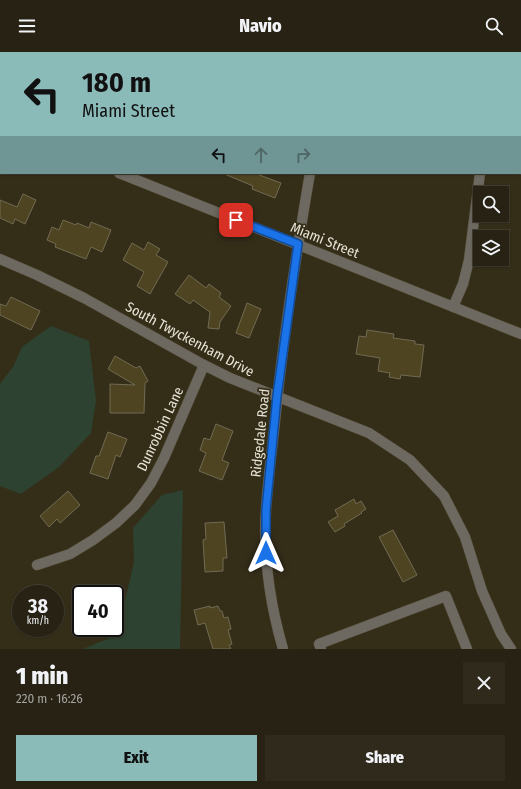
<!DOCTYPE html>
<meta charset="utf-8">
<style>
body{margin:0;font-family:"Fira Sans Condensed",sans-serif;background:#2f2a1c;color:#f1f3f6;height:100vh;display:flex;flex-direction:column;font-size:15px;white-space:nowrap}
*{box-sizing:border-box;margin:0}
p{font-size:13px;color:#a4a4a0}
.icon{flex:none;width:22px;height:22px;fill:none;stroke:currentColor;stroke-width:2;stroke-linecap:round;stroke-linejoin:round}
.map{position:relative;height:597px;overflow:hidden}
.drawer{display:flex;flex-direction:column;background:#272213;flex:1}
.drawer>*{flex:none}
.top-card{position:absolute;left:0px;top:0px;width:521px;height:122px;box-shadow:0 1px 3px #0004,0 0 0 1px #433f33;background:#8bbbb9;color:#111;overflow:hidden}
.fabs{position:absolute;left:473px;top:134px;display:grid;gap:8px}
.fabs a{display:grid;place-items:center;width:36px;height:36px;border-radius:0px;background:#272213;box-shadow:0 1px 3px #0004,0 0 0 1px #433f33;font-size:20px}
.speed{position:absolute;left:12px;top:533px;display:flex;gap:8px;font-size:20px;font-weight:700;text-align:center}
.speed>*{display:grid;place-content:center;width:52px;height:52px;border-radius:50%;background:#272213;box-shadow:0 1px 3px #0004,0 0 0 1px #433f33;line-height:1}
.speed small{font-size:10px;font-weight:400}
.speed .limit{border:2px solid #111;border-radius:6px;background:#fff;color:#111}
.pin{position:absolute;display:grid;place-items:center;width:34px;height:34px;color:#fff;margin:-17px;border-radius:8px;box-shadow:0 2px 6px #0006}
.me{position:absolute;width:44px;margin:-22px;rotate:0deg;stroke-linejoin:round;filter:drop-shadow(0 0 3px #0008)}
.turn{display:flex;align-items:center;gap:14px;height:84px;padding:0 16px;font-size:18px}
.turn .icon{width:52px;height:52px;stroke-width:2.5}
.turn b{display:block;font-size:28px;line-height:34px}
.lanes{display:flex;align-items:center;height:38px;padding:0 16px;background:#0003;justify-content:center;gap:20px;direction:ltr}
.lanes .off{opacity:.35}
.round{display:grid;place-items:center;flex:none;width:42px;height:42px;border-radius:0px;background:#2f2a1c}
.head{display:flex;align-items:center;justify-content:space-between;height:68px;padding:0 16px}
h1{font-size:24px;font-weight:800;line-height:30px}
.button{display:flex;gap:8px;margin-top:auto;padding:8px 16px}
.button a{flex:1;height:46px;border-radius:0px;background:#8bbbb9;color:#111;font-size:16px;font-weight:800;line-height:46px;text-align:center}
.button a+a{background:#2f2a1c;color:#f1f3f6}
header{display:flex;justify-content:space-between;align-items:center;height:52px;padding:0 16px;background:#272213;font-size:18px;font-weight:800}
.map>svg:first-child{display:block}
.green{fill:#2d4230}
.building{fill:#4e4421;stroke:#716b53}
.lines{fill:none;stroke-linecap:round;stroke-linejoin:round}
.minor-casing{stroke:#514b37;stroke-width:11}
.minor{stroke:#6e6960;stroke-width:10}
.route-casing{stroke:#114b97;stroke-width:10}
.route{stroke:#1a73e8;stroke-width:7}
.labels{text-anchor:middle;stroke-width:3.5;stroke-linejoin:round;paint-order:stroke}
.street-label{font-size:14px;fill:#e7e3d6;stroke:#342e19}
</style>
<header><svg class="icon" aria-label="menu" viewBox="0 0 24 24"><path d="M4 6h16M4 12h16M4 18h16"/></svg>Navio<svg class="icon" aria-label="search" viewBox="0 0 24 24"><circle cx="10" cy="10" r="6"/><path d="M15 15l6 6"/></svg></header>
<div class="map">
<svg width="521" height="597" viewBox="0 0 521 597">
<rect width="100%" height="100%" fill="#342e19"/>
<g class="green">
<path d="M51 274 89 289 96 349 91 381 59 415 21 442 0 434V332L13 315 22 295Z"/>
<path d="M183 438 180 597H83L117 583 134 510 133 476 162 443Z"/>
</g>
<g class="building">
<path d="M222 121H254L281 131 275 146 252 137 253 134Z"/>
<path d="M23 142 36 148 25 172 15 167 13 172 0 166V148L17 155Z"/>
<path d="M63 168 76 173 77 171 89 176 91 170 111 178 102 200 91 195 86 207 55 195 56 192 47 188 52 175 59 178Z"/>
<path d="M148 190 160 197 156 203 168 210 150 242 137 234 144 220 123 208 132 191 144 198Z"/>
<path d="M189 223 206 236 209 232 221 241 219 245 231 254 220 270 219 277 208 276 210 260 193 248 190 252 175 242Z"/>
<path d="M11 245 40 259 31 278 0 263V252L6 254Z"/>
<path d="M247 251 261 257 249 286 236 281Z"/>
<path d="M367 278 394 282 393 286 415 289V292L424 293 420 325 401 323 400 327 389 325 390 321 378 319 380 306 356 302 359 284 366 285Z"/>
<path d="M115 304 136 316 140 314 148 329 145 331 144 361H110V332L135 333 108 317Z"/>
<path d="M216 372 233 379 222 408 229 411 222 428 199 419 206 401 200 398 204 386 210 388Z"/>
<path d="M108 380 127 387 120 405 116 403 108 427 90 421 96 404H99Z"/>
<path d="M68 439 80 453 60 471 57 467 49 475 40 464Z"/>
<path d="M354 447 356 452 361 449 366 457 361 460 362 461 344 472 345 474 335 480 328 470 338 464 335 458Z"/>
<path d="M224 470 227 506H223V519L205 520 203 488 206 487 205 471Z"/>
<path d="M393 478 417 523 403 530 379 485Z"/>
<path d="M210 554V556L218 554 220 559H222L224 566 228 565 231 577 228 578 232 592 229 593 231 597H213L205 571 198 573 194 558Z"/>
</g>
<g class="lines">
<g class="minor-casing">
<g id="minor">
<path d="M326 0 329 1"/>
<path d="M520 33H521"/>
<path d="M0 73 1 74"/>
<path d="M119 121 521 282"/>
<path d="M0 207 37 223 84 246 204 313 230 326 369 381 410 408 444 444 465 485 482 539 501 582 511 597"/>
<path d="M453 255 463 232 469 208 480 121"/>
<path d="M37 513 70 502 93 488 116 471 135 453 151 431 164 406 204 313"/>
<path d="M283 597C270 552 263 504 266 457 268 428 272 398 275 369 283 286 296 203 310 121"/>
<path d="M321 597 319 592 446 544 467 597"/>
</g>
</g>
<use href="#minor" class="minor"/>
</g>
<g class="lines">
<g class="route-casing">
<path id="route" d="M236 168 298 192 277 344 266 458V501"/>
</g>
<use href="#route" class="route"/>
</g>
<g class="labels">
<g class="street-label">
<text transform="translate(325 188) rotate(22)" y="5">Miami Street</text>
<text transform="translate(190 287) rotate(28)" y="5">South Twyckenham Drive</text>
<text transform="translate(160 377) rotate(-65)" y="5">Dunrobbin Lane</text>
<text transform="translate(260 381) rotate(-84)" y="5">Ridgedale Road</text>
</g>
</g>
</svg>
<div class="fabs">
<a><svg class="icon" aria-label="search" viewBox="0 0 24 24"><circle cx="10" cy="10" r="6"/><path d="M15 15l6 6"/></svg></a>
<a><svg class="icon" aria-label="layers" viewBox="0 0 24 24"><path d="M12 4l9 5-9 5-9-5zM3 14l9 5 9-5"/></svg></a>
</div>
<div class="speed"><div>38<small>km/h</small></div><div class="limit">40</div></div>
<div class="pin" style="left:236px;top:168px;background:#d93025"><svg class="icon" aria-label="arrive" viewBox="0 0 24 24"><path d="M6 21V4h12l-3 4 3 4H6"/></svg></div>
<svg class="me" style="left:266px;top:501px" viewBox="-20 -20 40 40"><path d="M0-17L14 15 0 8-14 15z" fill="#1a73e8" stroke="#fff" stroke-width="4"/></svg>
<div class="top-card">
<div class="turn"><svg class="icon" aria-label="left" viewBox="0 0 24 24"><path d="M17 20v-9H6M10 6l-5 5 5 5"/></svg><div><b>180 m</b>Miami Street</div></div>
<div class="lanes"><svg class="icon" aria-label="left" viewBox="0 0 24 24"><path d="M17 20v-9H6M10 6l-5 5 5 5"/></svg><svg class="icon off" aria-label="ahead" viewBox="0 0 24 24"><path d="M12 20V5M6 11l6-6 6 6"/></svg><svg class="icon off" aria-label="right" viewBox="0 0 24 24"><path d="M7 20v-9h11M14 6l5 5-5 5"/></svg></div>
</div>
</div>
<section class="drawer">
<div class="head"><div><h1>1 min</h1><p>220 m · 16:26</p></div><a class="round"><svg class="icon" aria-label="close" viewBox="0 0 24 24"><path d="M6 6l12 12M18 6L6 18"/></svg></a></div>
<div class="button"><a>Exit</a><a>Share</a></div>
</section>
